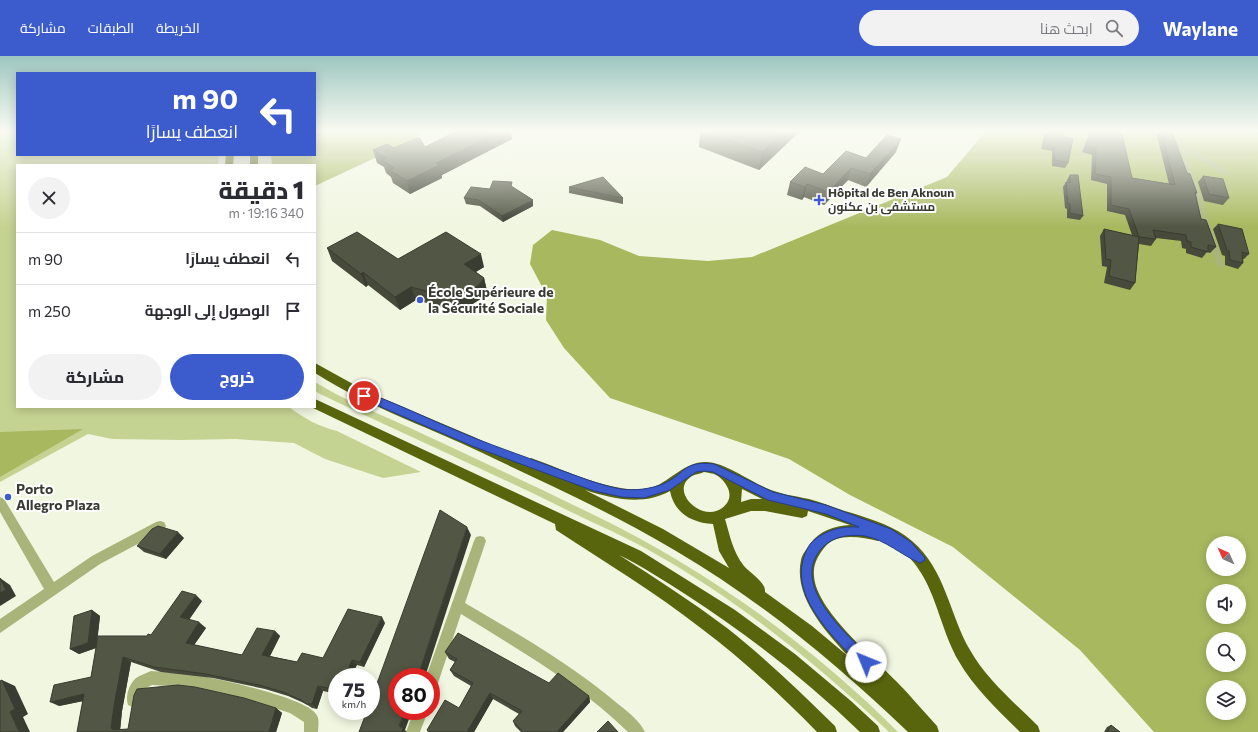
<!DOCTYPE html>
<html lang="ar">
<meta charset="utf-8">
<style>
body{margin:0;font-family:Commissioner,Cairo,sans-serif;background:#f2f2f3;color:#2b2b33;direction:rtl;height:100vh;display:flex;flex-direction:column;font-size:15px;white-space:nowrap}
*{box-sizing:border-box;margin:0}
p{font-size:13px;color:#7c7c81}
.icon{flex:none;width:22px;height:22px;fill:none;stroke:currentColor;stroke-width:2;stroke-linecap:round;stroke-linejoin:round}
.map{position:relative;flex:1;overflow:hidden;direction:ltr}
.panel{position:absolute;left:16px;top:108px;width:300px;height:244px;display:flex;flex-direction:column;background:#fff;border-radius:0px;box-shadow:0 2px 10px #0003;direction:rtl}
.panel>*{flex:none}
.top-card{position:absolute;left:16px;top:16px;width:300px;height:84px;border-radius:0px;box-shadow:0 2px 10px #0003;direction:rtl;background:#3c5cce;color:#fff;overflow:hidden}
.needle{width:26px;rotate:315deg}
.controls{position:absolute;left:1206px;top:480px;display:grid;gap:8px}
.controls a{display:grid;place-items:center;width:40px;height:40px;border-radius:50%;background:#fff;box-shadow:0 2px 10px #0003;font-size:20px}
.speed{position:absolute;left:328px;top:612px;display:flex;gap:8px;font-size:20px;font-weight:700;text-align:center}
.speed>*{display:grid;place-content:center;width:52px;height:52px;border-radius:50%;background:#fff;box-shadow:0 2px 10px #0003;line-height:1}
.speed small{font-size:10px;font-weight:400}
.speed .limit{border:6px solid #d22;background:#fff;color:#111}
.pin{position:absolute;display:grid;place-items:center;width:34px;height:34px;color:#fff;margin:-17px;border:2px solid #fff;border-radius:50%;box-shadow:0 1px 4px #0007}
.me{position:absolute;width:44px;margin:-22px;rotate:315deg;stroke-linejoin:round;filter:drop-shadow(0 0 3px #0008)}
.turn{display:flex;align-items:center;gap:14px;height:84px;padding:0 12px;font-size:18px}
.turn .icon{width:52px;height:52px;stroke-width:2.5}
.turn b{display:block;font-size:28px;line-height:34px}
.round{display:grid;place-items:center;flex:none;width:42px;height:42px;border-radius:21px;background:#f2f2f3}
.head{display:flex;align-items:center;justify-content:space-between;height:68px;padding:0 12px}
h1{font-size:24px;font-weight:800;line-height:30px}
.action{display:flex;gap:8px;margin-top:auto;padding:8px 12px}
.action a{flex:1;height:46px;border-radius:24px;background:#3c5cce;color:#fff;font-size:16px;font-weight:800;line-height:46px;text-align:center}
.action a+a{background:#f2f2f3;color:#2b2b33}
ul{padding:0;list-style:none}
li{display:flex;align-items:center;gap:12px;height:52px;padding:0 12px;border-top:1px solid #e1e1e2}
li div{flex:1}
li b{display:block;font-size:15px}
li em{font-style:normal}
header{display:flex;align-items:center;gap:24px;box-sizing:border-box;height:56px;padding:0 20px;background:#3c5cce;color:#fff}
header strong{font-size:19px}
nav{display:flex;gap:22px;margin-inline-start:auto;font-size:14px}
.search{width:280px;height:36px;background:#f2f2f3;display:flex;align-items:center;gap:10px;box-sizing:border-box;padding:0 14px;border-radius:22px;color:#7c7c81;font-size:15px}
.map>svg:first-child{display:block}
.green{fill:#c5d392}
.forest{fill:#a8b85f;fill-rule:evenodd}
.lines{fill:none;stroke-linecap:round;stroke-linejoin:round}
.minor{fill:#a8b47a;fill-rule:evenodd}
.highway{fill:#59650d;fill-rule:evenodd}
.wall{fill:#474a3a}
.shaded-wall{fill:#393c30}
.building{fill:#525644;stroke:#393c30}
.route{fill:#3c5cce;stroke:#273c86}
.poi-dot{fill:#3c5cce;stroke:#fff;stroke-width:1.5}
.labels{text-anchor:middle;stroke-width:4;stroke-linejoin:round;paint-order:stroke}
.far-poi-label{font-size:12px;font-weight:bold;fill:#393b33;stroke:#fff;text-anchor:start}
.poi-label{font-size:14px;font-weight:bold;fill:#393b33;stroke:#fff;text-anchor:start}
</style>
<header>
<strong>Waylane</strong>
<div class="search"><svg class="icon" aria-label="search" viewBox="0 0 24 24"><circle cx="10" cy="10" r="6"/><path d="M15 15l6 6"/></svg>ابحث هنا</div>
<nav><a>الخريطة</a><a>الطبقات</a><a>مشاركة</a></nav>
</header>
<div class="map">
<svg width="1258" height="676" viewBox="0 0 1258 676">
<rect width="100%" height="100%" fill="#f1f6e1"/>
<g class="green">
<path d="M0 76H17V99H219L218 109H17V351H289C303 362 320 371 337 375L421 416 383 422 325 403 294 387 236 383 180 384 112 383 88 378 0 426Z"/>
<path d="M315 326C344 344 377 357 408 371 470 400 533 429 594 459 704 512 813 590 898 676H889C817 608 738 544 652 496 626 481 598 469 571 456 488 415 404 378 320 338L315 335Z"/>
</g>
<g class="forest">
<path d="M315 76H423L411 85 315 130V109H272L271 99H315Z"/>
<path d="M985 76H1258V676H1154L1080 594 953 491 850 439 789 403 610 342 564 292 546 264 547 240 530 208 533 189 552 174 600 184 639 200 708 205 752 201 947 121ZM1213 487H1239V513H1213ZM1213 535H1239V561H1213ZM1213 583H1239V609H1213ZM1213 631H1239V657H1213Z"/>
<path d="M83 373 0 421V376Z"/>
</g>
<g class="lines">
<g class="minor">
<path d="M1159 76H1167L1230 117 1229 119H1223L1188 96 1191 111 1224 209 1223 211 1220 212 1216 209 1183 111 1181 91Z"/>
<path d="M0 441 4 443 54 526 92 500 156 466 160 465 164 466 166 470 164 474 100 508 0 577V563L44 533 0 456Z"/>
<path d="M480 480 484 481 486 485 465 547C518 578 571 608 618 648 627 655 640 665 645 676H628C579 628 519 594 461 558L438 627 436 632 431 634V621H426L474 485 476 481Z"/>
<path d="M151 615C162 616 174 616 185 617 207 620 305 641 316 658 320 662 318 671 318 676H304V666L290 657 259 647 186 631 152 629 146 632 141 639 138 649 133 651 128 649C125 641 129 628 136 622 140 619 147 617 151 615Z"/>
<path d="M414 655H428L420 676H406Z"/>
</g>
<g class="highway">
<path d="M226 99H234L233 109H225Z"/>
<rect x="250" y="99" width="8" height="10"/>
<path d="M315 307 362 333 384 343 474 381 525 405 531 402C563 413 620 442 654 431 671 424 685 406 705 406 722 405 750 425 766 432 779 438 795 440 809 443 824 447 837 453 852 457 873 464 895 470 912 485 946 514 949 558 970 594 987 624 1014 646 1038 670L1040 676H1020C998 654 974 632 958 604 933 558 936 511 884 482L878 485C861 481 836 476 824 492 817 501 813 509 814 520 816 554 873 601 896 625 910 639 923 655 937 670L939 676H908C837 608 761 545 676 495 618 460 556 432 495 403 435 373 371 353 315 317ZM704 416C708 417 713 417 716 419 725 424 734 437 727 447 708 473 666 436 692 420 696 418 700 418 704 416ZM742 433 762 443H751L741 446ZM585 434C613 443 643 450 670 435 674 457 692 467 713 468L719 495 729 512 663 473ZM751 455H765L802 462 807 460 808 455 850 469C834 470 819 475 810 488 807 493 802 498 801 504 793 541 826 576 849 601L812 570 765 536C766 526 750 517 744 510 733 496 730 480 725 463Z"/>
<path d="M315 343 641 495 735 554 795 598 851 645 878 670 880 676H860C806 624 747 578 685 538 663 524 642 510 619 499 656 522 692 546 727 572 765 602 800 636 835 670L837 676H817C781 639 743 604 702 573 656 537 605 506 556 474L555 468 311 351H315Z"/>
</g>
</g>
<g class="wall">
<path d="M455 76H513L511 77 512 83 442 119V122L410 138 393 127 391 121 386 117 384 111 377 107 373 94 394 92 425 91Z"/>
<path d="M700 76H799L759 114 699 91Z"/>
<path d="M1046 76H1058L1064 81 1068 107 1065 112 1052 110V95L1041 93 1044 80Z"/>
<path d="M1089 76H1114L1132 122 1169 128 1156 76H1170L1187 117 1197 137 1195 139 1201 163 1216 191 1210 197 1207 196 1202 202 1186 197V193L1182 192 1181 185 1156 182V183L1151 190 1139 188 1135 227 1130 234 1104 227 1107 211 1102 210 1100 180 1104 173 1132 179 1125 159 1107 155V128L1091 124 1092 99 1082 96 1089 79Z"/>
<path d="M896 96 866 131 848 124 824 149 804 141 802 144 787 139 790 126 823 118 866 102Z"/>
<path d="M1070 119 1083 160 1080 164 1067 162V153L1065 152 1063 131 1066 126H1067V124Z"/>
<path d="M1203 120 1229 142 1223 149 1204 145 1198 126Z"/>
<path d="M513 131 533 150 503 166 480 150 466 148 464 142 490 133Z"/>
<path d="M569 131 623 142V148L569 137Z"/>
<path d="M1218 168 1249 198 1244 203H1243V207L1238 213 1225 209V200L1222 199 1213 173Z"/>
<path d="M327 192 398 203 484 211 476 216 484 222 487 235 482 242 460 256 416 244 400 254 368 229 366 231 332 205Z"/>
<path d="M184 482 166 503 144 496 137 490Z"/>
<path d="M202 545 189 564 206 572 194 589 242 599 275 575 280 580 270 600 297 606 323 602 385 567 364 611 357 609 337 621V638L323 635 317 653 312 652 306 648 288 640 265 633 213 622 161 616 131 606 122 655 120 673H128L276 652 282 657 276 676H77L83 645 59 650 91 621 96 592 79 598 70 593 92 554 100 560 97 588 147 580 151 579Z"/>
<path d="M445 596 549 627 589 640 590 646 563 676H521L515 670 513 665 519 658 493 643 474 676H428L427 674 459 652 471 630 454 620 450 614 455 606 449 603Z"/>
<path d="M1111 669 1120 676H1104L1107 671Z"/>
</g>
<g class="shaded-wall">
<path d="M498 76H513L511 77 512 83 442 119V122L410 138 407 125 436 107Z"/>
<path d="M783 76H799L759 114 762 96Z"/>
<path d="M901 83 896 96 866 131 870 118Z"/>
<path d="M851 112 848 124 824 149 828 136Z"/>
<path d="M807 128 804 141 802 144 805 131Z"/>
<path d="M533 144V150L503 166 502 160Z"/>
<path d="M481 198 484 211 467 221 464 208Z"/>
<path d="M363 216 368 229 366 231 361 218Z"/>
<path d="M484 222 487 235 482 242 460 256 457 243Z"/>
<path d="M411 231 416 244 400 254 395 241Z"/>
<path d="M467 471 471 479 425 621H419L420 614Z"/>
<path d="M178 476 184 482 166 503 160 498Z"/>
<path d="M0 522 10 529 16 540 0 550Z"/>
<path d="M196 539 202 545 187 566 180 561Z"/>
<path d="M92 554 100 560 96 592 79 598 70 593Z"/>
<path d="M382 561 385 567 364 611 360 606Z"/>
<path d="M199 566 206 572 192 592 186 587Z"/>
<path d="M275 575 280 580 268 604 262 599Z"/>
<path d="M123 601 131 606 122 655 120 676 113 674 111 672 114 650Z"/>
<path d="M352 604 357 609 351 621H345Z"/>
<path d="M2 624 15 630 28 658 23 661 30 676H19L10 656Z"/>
<path d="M318 630 323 635 317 653 312 648Z"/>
<path d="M490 637 493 643 474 676H467Z"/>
<path d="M84 638 93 643 59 650 50 646Z"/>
<path d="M589 640 590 646 563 676H557Z"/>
<path d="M276 652 282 657 276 676H269Z"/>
<path d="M405 655H412L405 674 407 676H402L399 670Z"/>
</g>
<g class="building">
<path d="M455 76H498L436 107 439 109 407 125 389 114 394 112 382 104 386 102 373 94 387 88 394 92 419 81 425 91Z"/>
<path d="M707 76H783L762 96Z"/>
<path d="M1046 76H1058L1064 78V81L1073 83 1068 107 1055 104 1054 90 1044 87Z"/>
<path d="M1091 76H1114L1122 78 1132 122 1175 129 1161 76H1170L1173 78 1187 117 1190 118 1197 137 1195 136 1201 163 1206 164 1216 191 1208 189V196L1191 191V186L1187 185 1186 179 1153 174 1156 183 1139 181 1129 153 1111 149V121L1095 118 1096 92 1085 90Z"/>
<path d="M887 79 901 83 870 118 851 112 828 136 807 128 805 131 790 126 805 111 823 118 846 95 866 102Z"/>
<path d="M1070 119H1078L1083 160 1070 157V148H1068L1066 126 1070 127Z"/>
<path d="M1203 120 1223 123 1229 142 1209 138Z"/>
<path d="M603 121 623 142 569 131Z"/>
<path d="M493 125 512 126 511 130 533 144 502 160 479 144 464 142 471 131 490 133Z"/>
<path d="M1218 168 1242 173 1249 198 1242 196 1243 207 1230 204 1229 195 1227 194Z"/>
<path d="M1104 173 1139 181 1135 227 1109 220 1111 204 1106 203Z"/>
<path d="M357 176 398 203 446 176 481 198 464 208 484 222 479 229 457 243 411 231 395 241 363 216 361 218 327 192Z"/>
<path d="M440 454 467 471 420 614 421 616 419 621H397V655H405L399 670 403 672 402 676H359L367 655H371V644Z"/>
<path d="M158 470 178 476 160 498 137 490 152 473Z"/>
<path d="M0 522 6 534 0 537Z"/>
<path d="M182 535 196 539 180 561 199 566 186 587 242 599 257 572 275 575 262 599 297 606 302 597 323 602 348 553 382 561 360 606 352 604 345 621H337V634L318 630 312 648H306L301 644 283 636 259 629 206 618 154 611 123 601 114 650 111 672 113 674 128 673 134 639 137 633 178 629 195 631 244 642 276 652 269 676H77L84 638 50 646 54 629 91 621 98 580H147L148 578 151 579Z"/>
<path d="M92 554 88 587 70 593 74 560Z"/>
<path d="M458 577 549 627 558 617 589 640 557 676H523L513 665 522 655 490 637 467 676H430L427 674 445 644 459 652 473 627 450 614 457 603 445 596Z"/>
<path d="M2 624 15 653 10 656 19 676H0V625Z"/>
<path d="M608 665 618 676H597Z"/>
<path d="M1111 669 1120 676H1107Z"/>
</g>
<linearGradient id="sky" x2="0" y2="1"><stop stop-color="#9dc6c0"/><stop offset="0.44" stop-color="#f9fbf2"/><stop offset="1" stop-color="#f9fbf2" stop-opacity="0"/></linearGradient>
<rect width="1258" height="171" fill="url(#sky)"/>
<path class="route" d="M364 336C394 346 424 361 453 373 487 388 521 399 555 412 577 420 599 429 621 433 635 435 650 433 663 428 685 418 684 404 714 408L773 436 826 449 891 473 911 486 925 502 924 505 920 507C901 499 886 484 865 480 851 478 833 480 823 491 788 527 845 577 870 601L872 606 870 610 866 612 861 610C836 584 792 544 803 504 805 497 807 492 811 487 824 474 841 470 859 471L826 458 768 444 713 416 704 415 696 416 670 434 644 442 622 441 594 435 472 390 360 342 359 340Z"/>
<g class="poi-dot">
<path d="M817 138h4v4h4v4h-4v4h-4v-4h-4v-4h4z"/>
<circle cx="420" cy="244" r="4"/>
<circle cx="8" cy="441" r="4"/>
</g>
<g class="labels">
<g class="far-poi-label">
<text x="828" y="141">Hôpital de Ben Aknoun<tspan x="828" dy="14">مستشفى بن عكنون</tspan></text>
</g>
<g class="poi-label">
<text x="428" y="241">École Supérieure de<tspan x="428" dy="16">la Sécurité Sociale</tspan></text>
<text x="16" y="438">Porto<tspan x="16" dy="16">Allegro Plaza</tspan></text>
</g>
</g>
</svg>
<div class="controls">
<a><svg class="needle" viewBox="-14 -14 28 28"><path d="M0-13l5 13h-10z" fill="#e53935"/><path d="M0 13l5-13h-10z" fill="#7c7c81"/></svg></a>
<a><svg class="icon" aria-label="sound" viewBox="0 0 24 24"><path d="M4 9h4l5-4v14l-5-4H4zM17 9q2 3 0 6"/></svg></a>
<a><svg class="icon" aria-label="search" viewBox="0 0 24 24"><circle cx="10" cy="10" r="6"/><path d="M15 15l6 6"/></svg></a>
<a><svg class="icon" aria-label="layers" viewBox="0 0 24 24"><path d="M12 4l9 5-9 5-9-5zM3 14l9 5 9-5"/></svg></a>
</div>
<div class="speed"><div>75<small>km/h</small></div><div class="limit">80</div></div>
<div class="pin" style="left:364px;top:340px;background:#d93025"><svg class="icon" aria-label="arrive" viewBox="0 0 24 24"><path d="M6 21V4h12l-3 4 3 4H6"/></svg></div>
<svg class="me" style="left:866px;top:606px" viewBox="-20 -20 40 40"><circle r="19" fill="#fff"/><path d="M0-13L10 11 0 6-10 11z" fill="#3c5cce"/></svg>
<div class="top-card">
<div class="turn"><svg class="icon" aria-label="left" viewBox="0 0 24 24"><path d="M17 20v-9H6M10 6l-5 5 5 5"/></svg><div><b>90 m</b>انعطف يسارًا</div></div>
</div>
<section class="panel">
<div class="head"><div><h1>1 دقيقة</h1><p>340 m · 19:16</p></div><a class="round"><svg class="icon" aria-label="close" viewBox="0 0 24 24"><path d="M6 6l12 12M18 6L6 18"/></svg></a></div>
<ul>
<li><svg class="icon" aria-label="left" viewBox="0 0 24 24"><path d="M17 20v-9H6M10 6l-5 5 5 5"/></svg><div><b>انعطف يسارًا</b></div><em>90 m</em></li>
<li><svg class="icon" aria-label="arrive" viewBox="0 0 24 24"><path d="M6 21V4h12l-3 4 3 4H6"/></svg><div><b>الوصول إلى الوجهة</b></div><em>250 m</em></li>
</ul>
<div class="action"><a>خروج</a><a>مشاركة</a></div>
</section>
</div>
